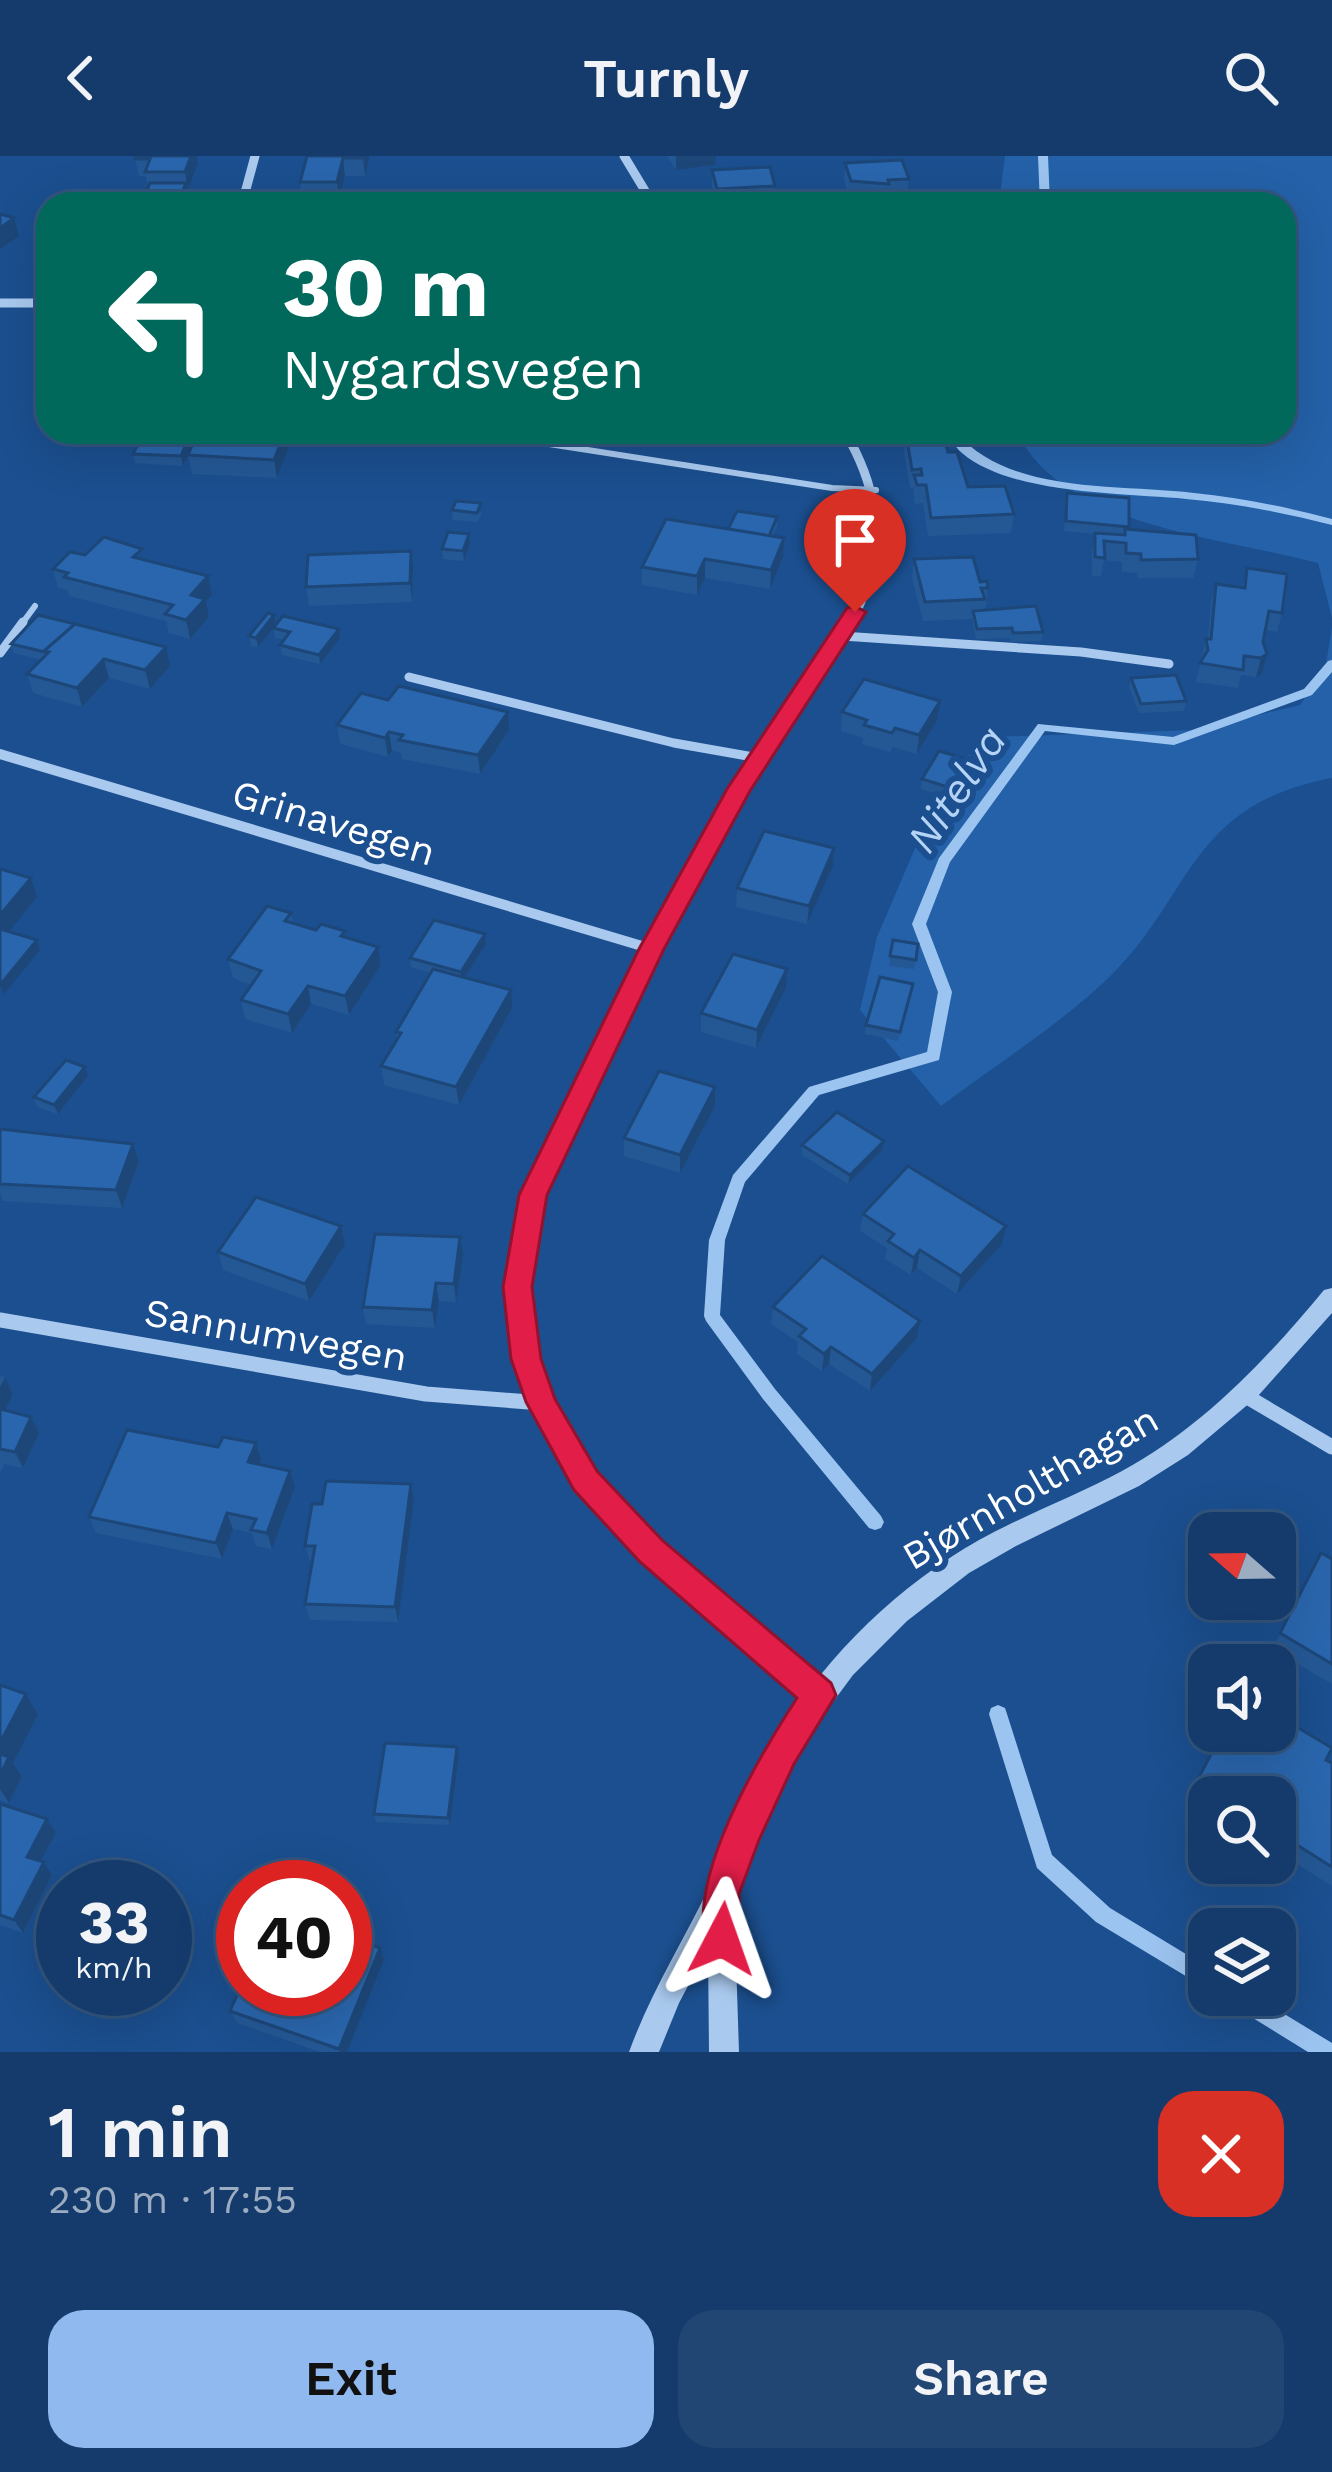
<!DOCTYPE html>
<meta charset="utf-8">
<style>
body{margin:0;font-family:"Work Sans",sans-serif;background:#214673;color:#f1f3f6;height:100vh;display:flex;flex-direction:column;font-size:45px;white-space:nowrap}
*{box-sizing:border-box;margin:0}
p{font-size:39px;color:#9dadc1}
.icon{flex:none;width:66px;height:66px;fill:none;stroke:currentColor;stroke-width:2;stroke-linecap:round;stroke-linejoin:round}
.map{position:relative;height:1896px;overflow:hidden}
.drawer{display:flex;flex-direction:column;background:#143b6b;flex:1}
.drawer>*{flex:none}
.guide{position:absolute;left:36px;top:36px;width:1260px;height:252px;border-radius:36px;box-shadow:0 12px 48px #0002,0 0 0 3px #33557e;background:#00695c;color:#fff;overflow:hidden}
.needle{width:78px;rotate:290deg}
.controls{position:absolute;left:1188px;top:1356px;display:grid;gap:24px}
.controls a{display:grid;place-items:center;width:108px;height:108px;border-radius:24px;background:#143b6b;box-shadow:0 12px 48px #0002,0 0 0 3px #33557e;font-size:60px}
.speed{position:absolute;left:36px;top:1704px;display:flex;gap:24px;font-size:60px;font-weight:700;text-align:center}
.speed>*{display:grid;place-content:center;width:156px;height:156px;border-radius:50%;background:#143b6b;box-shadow:0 12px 48px #0002,0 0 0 3px #33557e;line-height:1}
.speed small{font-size:30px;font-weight:400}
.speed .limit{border:18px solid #d22;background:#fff;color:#111}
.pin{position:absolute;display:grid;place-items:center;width:102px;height:102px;color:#fff;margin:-123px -51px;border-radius:50% 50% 50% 0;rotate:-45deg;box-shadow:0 0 12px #0007}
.pin .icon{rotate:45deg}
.me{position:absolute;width:132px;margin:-66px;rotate:4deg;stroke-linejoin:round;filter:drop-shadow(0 0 9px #0008)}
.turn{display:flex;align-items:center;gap:42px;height:252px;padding:0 48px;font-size:54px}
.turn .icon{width:156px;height:156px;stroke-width:2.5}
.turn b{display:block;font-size:84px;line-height:102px}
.round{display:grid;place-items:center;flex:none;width:126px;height:126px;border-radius:36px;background:#214673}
.headline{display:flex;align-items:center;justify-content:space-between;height:204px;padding:0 48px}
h1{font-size:72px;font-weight:600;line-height:90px}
.cta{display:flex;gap:24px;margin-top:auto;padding:24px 48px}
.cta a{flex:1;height:138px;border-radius:36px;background:#90b9f0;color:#111;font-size:48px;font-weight:600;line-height:138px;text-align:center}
.cta a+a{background:#214673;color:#f1f3f6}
header{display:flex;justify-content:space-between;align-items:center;height:156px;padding:0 48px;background:#143b6b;font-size:54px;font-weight:600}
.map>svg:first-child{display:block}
.green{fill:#2461a8}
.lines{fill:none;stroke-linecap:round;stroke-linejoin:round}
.stream{fill:#9cc4f0;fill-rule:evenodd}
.service-far1{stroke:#a9c9ee;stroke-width:6}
.service{stroke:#a9c9ee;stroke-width:9}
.minor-far2{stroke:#a9c9ee;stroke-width:9}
.minor-far1{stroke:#a9c9ee;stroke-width:10}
.minor{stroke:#a9c9ee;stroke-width:15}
.tertiary{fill:#a9c9ee;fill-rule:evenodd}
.wall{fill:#245895}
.shaded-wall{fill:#1d4779}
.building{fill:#2a66ad;stroke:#1d4779;stroke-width:3}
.route{fill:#e11d48;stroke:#92132f;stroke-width:3}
.labels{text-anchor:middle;stroke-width:12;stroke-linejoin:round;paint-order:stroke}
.street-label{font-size:39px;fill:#fff;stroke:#1b4f8f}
.water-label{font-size:42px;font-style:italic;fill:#b5d3f5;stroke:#1b4f8f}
</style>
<header><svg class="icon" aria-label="back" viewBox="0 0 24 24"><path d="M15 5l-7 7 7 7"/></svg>Turnly<svg class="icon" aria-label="search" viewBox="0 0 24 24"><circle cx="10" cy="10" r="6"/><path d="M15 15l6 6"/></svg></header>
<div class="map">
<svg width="1332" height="1896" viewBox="0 0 1332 1896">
<rect width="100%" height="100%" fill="#1b4f8f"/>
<g class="green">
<path d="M1005 0H1332V462L1318 407C1226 382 1061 371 1017 276H1284V48H999Z"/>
<path d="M1332 471V622C1184 650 1194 744 1102 828 1053 873 994 910 941 950L860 854 877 781 948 615 992 581 1194 574 1300 549 1325 514Z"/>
</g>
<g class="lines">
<g class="stream">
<path d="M1038 0H1048L1050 48H1040Z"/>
<path d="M945 276H956C1009 339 1118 328 1194 337 1241 342 1287 351 1332 363V369C1284 357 1236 347 1186 343 1125 337 1011 339 962 297 956 292 950 283 945 276Z"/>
<path d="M1332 504V516L1312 539 1174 589 1045 575 950 706 926 768 952 836 939 904 819 939 745 1026 725 1084 720 1159 775 1233 881 1360 884 1366 881 1372 875 1374 869 1372 763 1243 706 1165 704 1160 709 1084 733 1019 809 931 927 896 938 836 912 768 939 702 1038 568 1173 581 1304 533 1328 505Z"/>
<path d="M998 1549 1005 1552 1007 1558 1052 1699 1110 1752 1209 1812V1834L1096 1766 1037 1712 989 1558 991 1552Z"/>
<path d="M1224 1839H1253L1332 1887V1896H1308L1227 1846Z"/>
</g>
<g class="service-far1">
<path d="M517 283 832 332 876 334"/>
<path d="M21 469 35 450"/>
</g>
<g class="service">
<path d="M842 480 1081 496 1169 508"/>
<path d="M0 497 23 466"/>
<path d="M409 521 674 587 759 602"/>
</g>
<g class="minor-far2">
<path d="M624 0 653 48"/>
<path d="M242 48 255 0"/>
<path d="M0 147H48"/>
<path d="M845 276C884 342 886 401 850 469"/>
</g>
<g class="minor-far1">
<path d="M0 598 652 793"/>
<path d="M522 1085 547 1008 680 739 743 626 852 466"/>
</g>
<g class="minor">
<path d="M523 1082C481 1289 681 1426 819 1539"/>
<path d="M0 1164 426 1238 542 1247"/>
<path d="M1244 1239 1332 1291"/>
</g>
<path class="tertiary" d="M1332 1132V1157L1258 1240 1188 1299 1139 1330 1016 1390 969 1417 907 1465 853 1519 807 1581 787 1614 734 1741 739 1896H709L708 1792 679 1847 659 1896H629C650 1838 682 1787 709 1732 725 1700 735 1664 750 1631 794 1538 864 1458 951 1401 1004 1366 1066 1345 1122 1315 1203 1271 1266 1204 1324 1134Z"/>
</g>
<g class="wall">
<path d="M307 0H370L365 20H345L339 44H303L300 26Z"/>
<path d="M667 0H716L715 9 676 14Z"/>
<path d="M135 3 198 7 183 48H147L145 39 148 31 146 21 139 20Z"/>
<path d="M845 7 909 23 907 40 888 41V46L850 43 844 24Z"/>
<path d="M712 14 775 30 774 48H716L712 32Z"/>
<path d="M285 276 288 293 277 322 192 318 188 299Z"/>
<path d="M733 276H783L782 281Z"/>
<path d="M906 277 948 296 968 331 1014 358 1011 377 928 380 923 347 915 348 913 332H910L904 295Z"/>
<path d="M192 289 183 310 135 307 133 298Z"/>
<path d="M1067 337 1129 342V373L1198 403 1193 422H1138L1137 417 1122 416V406L1104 404 1101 420H1092V395L1095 378 1064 375Z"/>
<path d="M452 354 482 357 478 366 453 364Z"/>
<path d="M777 361V371L772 380 783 401 770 433 705 422 697 439 642 429V411L728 373Z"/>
<path d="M469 378 470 388 464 405 443 403 442 393Z"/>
<path d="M85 399 144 404 212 439 206 445 209 461 190 483 169 477 166 465 69 440 68 434 58 432 53 413Z"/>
<path d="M914 403 980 426 988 432 986 451 983 454 1043 476 1041 485 1011 486 1010 482 976 483 972 463 923 465 912 422Z"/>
<path d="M1247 412 1282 457 1277 476 1265 474 1262 517 1256 521 1241 519 1238 532 1196 526 1206 483H1208L1211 446 1216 428 1242 431Z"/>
<path d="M413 413 412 446 309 450 306 431Z"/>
<path d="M274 459 276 468 339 473 340 482 320 508 282 499 280 489 284 484 275 482 273 472 258 491 251 490 249 480Z"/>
<path d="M11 488 170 510 150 533 109 522 82 551 33 537 27 518 41 504 14 497Z"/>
<path d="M1131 522 1186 545 1184 555 1139 557 1129 531Z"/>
<path d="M388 544 509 574 480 618 402 603 401 597 392 594 388 601 340 588 337 569Z"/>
<path d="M842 556 937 564 917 598 893 591 890 596 862 588 863 582 841 575Z"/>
<path d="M983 608 981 617 966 646 921 633 922 623Z"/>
<path d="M834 692 833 710 807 768 736 751 737 732Z"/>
<path d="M291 757 293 767 378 791 381 809 349 859 311 848 292 877 245 863 241 844 251 829 233 822 228 803Z"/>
<path d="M485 778 486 788 465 821 512 852 459 949 384 929 381 910 397 884 396 876 431 817 411 811 410 802Z"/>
<path d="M893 784 918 788 914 813 889 810Z"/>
<path d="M913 828 898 885 865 878 866 869Z"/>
<path d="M786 832 756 892 701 876V857Z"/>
<path d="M88 920 58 958 37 951 34 941Z"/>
<path d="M715 950 680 1017 624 1000V982Z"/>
<path d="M0 973 133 988 139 1006 122 1052 3 1045 0 1037Z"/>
<path d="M802 989 882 994 848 1028 802 999Z"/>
<path d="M863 1058 1002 1088 957 1138 917 1112 911 1119 885 1103 887 1092 860 1075Z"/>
<path d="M341 1070 345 1088 309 1145 223 1114 218 1096Z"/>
<path d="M463 1099 456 1146 439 1145 435 1172 366 1168 363 1151Z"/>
<path d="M773 1151 920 1165 917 1182 870 1235 829 1208 822 1215 797 1198 798 1186 771 1168Z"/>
<path d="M0 1220 5 1221 13 1238 5 1254 39 1277 23 1312 4 1308 0 1317Z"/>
<path d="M256 1287 261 1303 259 1309 290 1315 295 1331 272 1393 256 1390 252 1377 233 1373 222 1403 96 1377 89 1361 218 1291Z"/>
<path d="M411 1328 414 1344 398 1466 310 1464 305 1448 313 1406H310L305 1390 322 1348Z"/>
<path d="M1321 1397 1332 1403V1528L1272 1493Z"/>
<path d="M0 1529 38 1559 13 1607 22 1621 9 1647 0 1644Z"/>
<path d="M1223 1575 1326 1604 1332 1607V1730L1275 1694V1641H1209V1653L1189 1641Z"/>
<path d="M459 1598 450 1669 376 1666 374 1658Z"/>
<path d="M0 1648 47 1663 56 1677 41 1705 44 1706 52 1719 23 1777 0 1769Z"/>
<path d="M345 1773 346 1780 384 1804 347 1896H320L237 1867 230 1855 345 1833Z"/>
</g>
<g class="shaded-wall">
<path d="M191 0H196L198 7 188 34 185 16Z"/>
<path d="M364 0H370L365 20 363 2Z"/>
<path d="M676 0H716L715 9 676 14Z"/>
<path d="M343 2 345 20 339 44 337 26Z"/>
<path d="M186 27 188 36 183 48 181 39Z"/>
<path d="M14 62 19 80 0 93V72Z"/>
<path d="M285 276 288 293 277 322 274 304Z"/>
<path d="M190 279 192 289 183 310 181 300Z"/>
<path d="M469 378 470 388 464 405 463 395Z"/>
<path d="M784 382 783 401 770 433 771 414Z"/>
<path d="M411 395 413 413 412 446 410 427Z"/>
<path d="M705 403V422L697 439V420Z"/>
<path d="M208 420 212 439 206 445 209 461 190 483 186 464 191 439Z"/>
<path d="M274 459 276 469 258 491 256 482Z"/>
<path d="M339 473 340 482 320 508 319 499Z"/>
<path d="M166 491 170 510 150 533 145 514Z"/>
<path d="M1267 498 1262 517 1256 521 1261 502Z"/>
<path d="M104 503 109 522 82 551 77 532Z"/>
<path d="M940 545 937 564 917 598 919 579Z"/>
<path d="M508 556 509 574 480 618 478 599Z"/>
<path d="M389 576 392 594 388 601 385 582Z"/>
<path d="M983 608 981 617 966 646 967 637Z"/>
<path d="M834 692 833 710 807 768 809 750Z"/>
<path d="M31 722 37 741 4 782 0 772V759Z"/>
<path d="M485 778 486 788 462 826 461 816Z"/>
<path d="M37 784 40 794 4 838 0 829Z"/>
<path d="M378 791 381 809 349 859 345 840Z"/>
<path d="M787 813 786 832 756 892 757 874Z"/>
<path d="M308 830 311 848 292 877 288 858Z"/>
<path d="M511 834 512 852 459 949 456 931Z"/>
<path d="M85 911 88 920 58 958 54 949Z"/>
<path d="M715 931V950L680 1017V999Z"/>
<path d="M884 985 882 994 848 1028 850 1019Z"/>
<path d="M133 988 139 1006 122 1052 116 1034Z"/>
<path d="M341 1070 345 1088 309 1145 305 1128Z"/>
<path d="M1006 1070 1002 1088 957 1138 961 1120Z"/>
<path d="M460 1081 463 1099 456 1146 454 1128Z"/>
<path d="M920 1094 917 1112 911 1119 914 1102Z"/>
<path d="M436 1127 439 1145 435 1172 432 1154Z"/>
<path d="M920 1165 917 1182 870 1235 872 1218Z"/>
<path d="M831 1191 829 1208 822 1215 824 1198Z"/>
<path d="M5 1221 13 1238 0 1264V1231Z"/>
<path d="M31 1261 39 1277 23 1312 15 1296Z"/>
<path d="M256 1287 261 1303 253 1323 248 1306Z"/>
<path d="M290 1315 295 1331 272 1393 267 1377Z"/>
<path d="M411 1328 414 1344 398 1466 395 1451Z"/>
<path d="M227 1357 233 1373 222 1403 216 1387Z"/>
<path d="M26 1538 38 1559 13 1607 22 1621 9 1647 0 1633V1587Z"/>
<path d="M457 1591 459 1598 450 1669 448 1662Z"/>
<path d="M47 1663 56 1677 36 1714 27 1701Z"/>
<path d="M44 1706 52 1719 23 1777 14 1764Z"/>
<path d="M380 1792 384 1804 347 1896H340L339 1893Z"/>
</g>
<g class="building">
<path d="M137 0H191L185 16H145L150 3H135Z"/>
<path d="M307 0H364L363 2H343L337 26H300Z"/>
<path d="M902 4 909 23 888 24 889 28 851 25 845 7Z"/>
<path d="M770 11 775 30 717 33 712 14Z"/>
<path d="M150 27H186L181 39H145Z"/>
<path d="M0 58 14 62 0 72Z"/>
<path d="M198 276H285L274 304 188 299Z"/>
<path d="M942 276 948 296H957L968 331 1005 330 1014 358 931 362 926 329H917L914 319H922L921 313 912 314 906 277Z"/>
<path d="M143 277 190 279 181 300 133 298Z"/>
<path d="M1067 337 1129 342V371L1066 365Z"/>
<path d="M456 345 481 347 477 357 452 354Z"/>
<path d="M737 355 777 361 769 380 728 373Z"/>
<path d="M666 363 784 382 771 414 705 403 697 420 642 411Z"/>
<path d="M1125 373 1196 379 1198 403 1141 404V398L1126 397V387L1104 385 1105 402 1095 401V377L1125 379Z"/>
<path d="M448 376 469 378 463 395 442 393Z"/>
<path d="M104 381 142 393 133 401 208 420 191 439 205 443 186 464 165 458 173 449 64 421 68 417 53 413 70 396 85 399Z"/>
<path d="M411 395 410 427 306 431 308 399Z"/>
<path d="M973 401 980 426 987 425 988 432H981L985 443 925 446 914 403Z"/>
<path d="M1247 412 1287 418 1282 457 1269 455 1263 486 1267 498 1261 502 1244 500 1243 514 1200 507 1208 494 1206 483H1211L1216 428 1245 432Z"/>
<path d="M1036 450 1043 476 1013 477 1012 472 977 473 973 455Z"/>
<path d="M268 457 274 459 256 482 249 480Z"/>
<path d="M38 459 75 468 45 496 11 488Z"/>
<path d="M283 460 339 473 319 499 280 489 290 476 273 472Z"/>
<path d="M75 468 166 491 145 514 104 503 77 532 27 518 49 496 44 495Z"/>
<path d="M1176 519 1186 545 1141 548 1131 522Z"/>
<path d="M864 523 940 545 919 579 895 572 892 577 864 569 867 564 842 556Z"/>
<path d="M399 530 508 556 478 599 399 584 403 579 389 576 385 582 337 569 361 537 388 544Z"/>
<path d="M939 595 983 608 967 637 922 623Z"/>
<path d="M764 675 834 692 809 750 737 732Z"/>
<path d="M0 713 31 722 0 759Z"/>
<path d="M267 750 291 757 285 765 316 774 321 768 345 775 341 780 378 791 345 840 308 830 288 858 241 844 261 815 228 803Z"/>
<path d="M434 764 485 778 461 816 410 802Z"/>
<path d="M0 773 37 784 0 829Z"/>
<path d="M893 784 918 788 916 804 890 800Z"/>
<path d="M733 798 787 813 757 874 701 857Z"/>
<path d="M433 813 511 834 456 931 381 910 401 877 396 876Z"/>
<path d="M880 821 913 828 900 876 866 869Z"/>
<path d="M66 904 85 911 54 949 34 941Z"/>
<path d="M659 915 715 931 680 999 624 982Z"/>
<path d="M837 956 884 985 850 1019 802 989Z"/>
<path d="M0 973 133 988 116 1034 0 1028Z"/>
<path d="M908 1010 1006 1070 961 1120 920 1094 914 1102 888 1085 894 1078 863 1058Z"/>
<path d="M256 1041 341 1070 305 1128 218 1096Z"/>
<path d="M375 1078 460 1081 454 1128 436 1127 432 1154 363 1151Z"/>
<path d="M822 1100 920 1165 872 1218 831 1191 824 1198 799 1180 806 1173 773 1151Z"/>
<path d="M0 1253 31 1261 15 1296 0 1293Z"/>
<path d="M127 1274 218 1291 223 1281 256 1287 248 1306 290 1315 267 1377 251 1374 256 1363 227 1357 216 1387 89 1361Z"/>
<path d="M326 1325 411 1328 395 1451 305 1448 315 1390H305L312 1348H322Z"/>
<path d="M1321 1397 1332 1403V1508L1280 1477Z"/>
<path d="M0 1529 26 1538 0 1587Z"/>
<path d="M1275 1558 1332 1592 1326 1604 1332 1607V1711L1275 1675V1641H1220L1196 1627 1223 1575H1275Z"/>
<path d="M385 1587 457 1591 448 1662 374 1658Z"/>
<path d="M0 1598 9 1601 0 1619Z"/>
<path d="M0 1648 47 1663 27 1701 44 1706 14 1764 0 1759Z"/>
<path d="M345 1780 380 1792 339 1893 230 1855 243 1826V1833H345Z"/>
</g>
<path class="route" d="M855 450 866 456 750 635 664 793 547 1039 532 1131 541 1203 555 1243 597 1315 663 1385 831 1527 836 1539 794 1608 759 1684 739 1738 740 1783 735 1796 722 1801 709 1796C681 1729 760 1599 797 1542L640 1406 574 1334 526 1246 511 1203 503 1131 519 1039 639 793 727 633 847 452Z"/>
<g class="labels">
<g class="street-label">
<text transform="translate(334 666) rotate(17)" y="14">Grinavegen</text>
<text transform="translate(276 1178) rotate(10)" y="14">Sannumvegen</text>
<text transform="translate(1030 1331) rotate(-30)" y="14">Bjørnholthagan</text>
</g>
<g class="water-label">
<text transform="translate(956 633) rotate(-56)" y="15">Nitelva</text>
</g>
</g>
</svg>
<div class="controls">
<a><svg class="needle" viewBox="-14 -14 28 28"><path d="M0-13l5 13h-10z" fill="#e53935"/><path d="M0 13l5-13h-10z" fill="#9dadc1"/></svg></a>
<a><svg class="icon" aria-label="sound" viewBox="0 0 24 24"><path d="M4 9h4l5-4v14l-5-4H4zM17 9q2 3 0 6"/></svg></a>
<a><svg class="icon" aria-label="search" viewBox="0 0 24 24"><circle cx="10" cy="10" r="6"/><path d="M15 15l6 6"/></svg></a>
<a><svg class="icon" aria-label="layers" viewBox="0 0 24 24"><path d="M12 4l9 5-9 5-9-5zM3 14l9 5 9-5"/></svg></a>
</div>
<div class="speed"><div>33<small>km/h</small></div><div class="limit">40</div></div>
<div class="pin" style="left:855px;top:456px;background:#d93025"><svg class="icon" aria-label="arrive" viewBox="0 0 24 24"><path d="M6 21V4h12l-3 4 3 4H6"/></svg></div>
<svg class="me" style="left:722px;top:1783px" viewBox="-20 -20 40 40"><path d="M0-17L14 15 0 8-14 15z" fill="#e11d48" stroke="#fff" stroke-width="4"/></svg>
<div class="guide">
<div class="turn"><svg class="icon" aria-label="left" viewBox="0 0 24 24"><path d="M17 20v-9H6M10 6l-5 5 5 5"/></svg><div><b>30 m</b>Nygardsvegen</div></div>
</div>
</div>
<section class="drawer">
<div class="headline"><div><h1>1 min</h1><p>230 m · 17:55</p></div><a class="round" style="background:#d93025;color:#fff"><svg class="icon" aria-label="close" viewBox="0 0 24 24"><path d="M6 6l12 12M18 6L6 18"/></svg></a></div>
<div class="cta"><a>Exit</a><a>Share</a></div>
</section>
